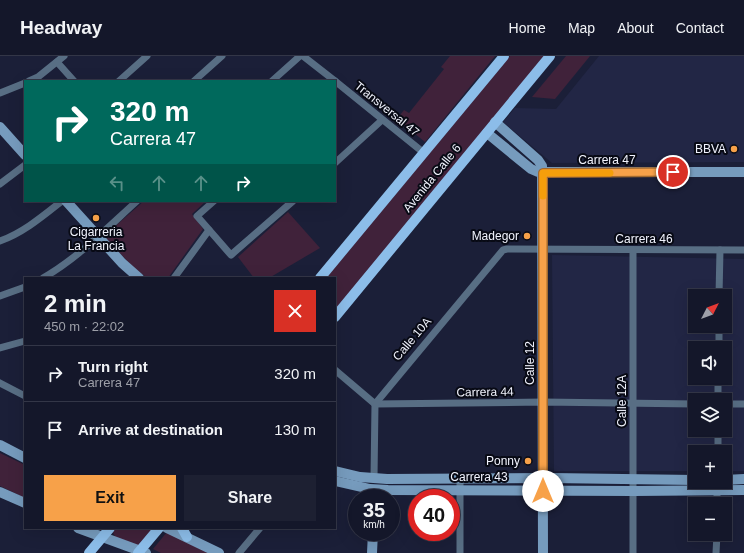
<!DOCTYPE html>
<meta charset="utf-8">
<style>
body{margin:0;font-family:Helvetica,sans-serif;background:#1d2032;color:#f1f3f6;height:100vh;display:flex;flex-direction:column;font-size:15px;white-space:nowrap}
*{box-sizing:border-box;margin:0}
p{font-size:13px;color:#9d9fa8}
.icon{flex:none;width:22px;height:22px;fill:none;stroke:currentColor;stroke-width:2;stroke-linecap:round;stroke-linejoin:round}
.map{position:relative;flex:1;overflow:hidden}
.drawer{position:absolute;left:24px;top:221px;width:312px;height:252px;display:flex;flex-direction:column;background:#14172a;border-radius:0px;box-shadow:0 4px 16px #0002,0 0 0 1px #333647}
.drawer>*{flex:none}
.hud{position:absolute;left:24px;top:24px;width:312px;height:122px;border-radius:0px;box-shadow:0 4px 16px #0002,0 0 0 1px #333647;background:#00695c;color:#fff;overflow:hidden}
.needle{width:26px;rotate:48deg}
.tools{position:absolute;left:688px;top:233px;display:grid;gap:8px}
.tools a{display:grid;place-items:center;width:44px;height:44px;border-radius:0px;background:#14172a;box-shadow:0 4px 16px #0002,0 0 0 1px #333647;font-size:20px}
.speed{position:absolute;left:348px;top:433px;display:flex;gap:8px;font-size:20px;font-weight:700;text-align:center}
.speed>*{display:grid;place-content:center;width:52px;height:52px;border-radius:50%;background:#14172a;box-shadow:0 4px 16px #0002,0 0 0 1px #333647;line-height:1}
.speed small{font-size:10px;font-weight:400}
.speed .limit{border:6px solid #d22;background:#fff;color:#111}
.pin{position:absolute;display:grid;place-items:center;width:34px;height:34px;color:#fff;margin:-17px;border:2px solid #fff;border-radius:50%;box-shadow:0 1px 4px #0007}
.me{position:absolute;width:44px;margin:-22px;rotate:0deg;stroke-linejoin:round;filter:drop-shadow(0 0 3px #0008)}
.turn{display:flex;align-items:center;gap:14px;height:84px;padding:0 20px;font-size:18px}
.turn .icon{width:52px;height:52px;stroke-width:2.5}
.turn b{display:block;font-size:28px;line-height:34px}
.lanes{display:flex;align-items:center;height:38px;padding:0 20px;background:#0003;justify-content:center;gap:20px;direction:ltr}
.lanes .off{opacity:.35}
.round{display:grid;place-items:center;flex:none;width:42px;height:42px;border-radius:0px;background:#1d2032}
.headline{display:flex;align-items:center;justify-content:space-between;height:68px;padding:0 20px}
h1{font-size:24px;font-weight:700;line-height:30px}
.cta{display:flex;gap:8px;margin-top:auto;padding:8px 20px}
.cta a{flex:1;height:46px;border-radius:0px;background:#f7a149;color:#111;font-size:16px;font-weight:700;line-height:46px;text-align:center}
.cta a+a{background:#1d2032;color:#f1f3f6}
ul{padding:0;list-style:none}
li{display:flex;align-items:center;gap:12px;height:56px;padding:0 20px;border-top:1px solid #333647}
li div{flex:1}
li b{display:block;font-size:15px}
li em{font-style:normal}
header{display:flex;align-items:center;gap:24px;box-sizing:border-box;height:56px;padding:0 20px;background:#14172a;border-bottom:1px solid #333647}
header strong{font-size:19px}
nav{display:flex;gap:22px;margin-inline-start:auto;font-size:14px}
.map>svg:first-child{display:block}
.built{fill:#222645;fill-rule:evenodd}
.green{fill:#40223a}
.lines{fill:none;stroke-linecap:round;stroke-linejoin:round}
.street{stroke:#586e84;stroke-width:7}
.secondary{stroke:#769bbd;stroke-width:10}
.primary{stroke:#8cbde9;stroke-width:10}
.route-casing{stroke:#a1692f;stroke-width:10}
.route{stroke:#f7a149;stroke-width:7}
.slow{stroke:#f59e0b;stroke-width:7}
.poi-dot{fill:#f7a149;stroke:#080a15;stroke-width:1.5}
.labels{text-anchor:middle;stroke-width:4;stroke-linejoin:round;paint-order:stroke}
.street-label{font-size:12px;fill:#f1f3fd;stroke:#080a15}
.poi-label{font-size:12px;fill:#f1f3fd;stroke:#080a15;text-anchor:end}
</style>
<header>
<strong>Headway</strong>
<nav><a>Home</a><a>Map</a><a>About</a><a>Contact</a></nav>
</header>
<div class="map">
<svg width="744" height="497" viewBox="0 0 744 497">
<rect width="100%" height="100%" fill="#1b1f38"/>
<g class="built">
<path d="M599 0H744V106L552 107 503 66 515 52 556 53Z"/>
<path d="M552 199 744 203V415H725V396H695V415H554ZM695 240H725V270H695ZM695 292H725V322H695ZM695 344H725V374H695Z"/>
</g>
<g class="green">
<path d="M450 0H495L425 86 397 63 404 54 409 57 444 13 441 11Z"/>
<path d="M510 0H544L335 255V222H326Z"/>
<path d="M566 0H590L555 43 532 41Z"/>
<path d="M144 145H206L192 158 203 173 168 222H147L132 210 104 180Z"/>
<path d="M288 156 320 192 269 222H254L238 201Z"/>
<path d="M0 397 25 409V442L0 430Z"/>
<path d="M117 472H151V475L139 490 115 481 113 476Z"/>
<path d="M167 476 212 497H161L153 493Z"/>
</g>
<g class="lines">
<g class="street">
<path d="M303 0 335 25"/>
<path d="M57 6 74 25"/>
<path d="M29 25 38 21 64 0"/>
<path d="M119 25 147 0"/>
<path d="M194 25 222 0"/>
<path d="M272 25 300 0"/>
<path d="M335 25 424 97"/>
<path d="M0 37 25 27"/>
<path d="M335 107 382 64"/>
<path d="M0 128 25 109"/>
<path d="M214 145 197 160 231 199 293 145"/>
<path d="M0 185C23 177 43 160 62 145"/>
<path d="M43 222C78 202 107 172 137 145"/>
<path d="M174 222 209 174"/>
<path d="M0 240 25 231"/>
<path d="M719 240 720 194"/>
<path d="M0 292 25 285"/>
<path d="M719 292V270"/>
<path d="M335 314 375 348 543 346 695 348"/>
<path d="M0 327 25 340"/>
<path d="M718 344V322"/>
<path d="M725 348H744"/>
<path d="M718 396V374"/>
<path d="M374 422 375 348 503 194 507 193 744 194"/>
<path d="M717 448V426"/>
<path d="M239 497 260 472"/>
<path d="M460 497V422"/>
<path d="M633 497V194"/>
<path d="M716 497 717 478"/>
</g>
<g class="secondary">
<path d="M495 66 538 104 542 110 543 497"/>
<path d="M0 71 25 99"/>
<path d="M487 77 531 113 538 116H744"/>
<path d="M66 145 122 207 139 222"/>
<path d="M0 389 25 402"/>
<path d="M335 415 360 421 387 423 551 422 695 424"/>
<path d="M725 424 744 423"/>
<path d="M335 425 370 433 388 434 634 435 744 434"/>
<path d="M0 436 25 447"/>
<path d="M78 472 146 497"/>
<path d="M167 472 219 497"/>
<path d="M372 497 373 476"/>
</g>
<g class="primary">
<path d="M320 222 504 0"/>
<path d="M335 261 550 0"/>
<path d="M182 472 187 481"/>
<path d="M89 497 110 472"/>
<path d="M138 497 159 472"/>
</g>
</g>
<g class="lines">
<g class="route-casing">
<path id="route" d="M543 435V117L673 116"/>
</g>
<use href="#route" class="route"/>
<path class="slow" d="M543 140V117H610"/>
</g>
<g class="poi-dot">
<circle cx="734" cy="93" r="4"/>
<circle cx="96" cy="162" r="4"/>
<circle cx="527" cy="180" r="4"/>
<circle cx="528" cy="405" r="4"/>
</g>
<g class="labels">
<g class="street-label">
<text transform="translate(387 53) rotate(39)" y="4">Transversal 47</text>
<text x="607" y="108">Carrera 47</text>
<text transform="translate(432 122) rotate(-51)" y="4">Avenida Calle 6</text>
<text x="644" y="187">Carrera 46</text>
<text transform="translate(412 283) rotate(-50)" y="4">Calle 10A</text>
<text transform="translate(530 307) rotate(-90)" y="4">Calle 12</text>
<text transform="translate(485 336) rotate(-1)" y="4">Carrera 44</text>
<text transform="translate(622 345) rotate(-90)" y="4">Calle 12A</text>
<text x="479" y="425">Carrera 43</text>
</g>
<g class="poi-label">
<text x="726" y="97">BBVA</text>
<text x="96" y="180" text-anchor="middle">Cigarreria<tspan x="96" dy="14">La Francia</tspan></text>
<text x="519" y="184">Madegor</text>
<text x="520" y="409">Ponny</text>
</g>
</g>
</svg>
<div class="tools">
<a><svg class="needle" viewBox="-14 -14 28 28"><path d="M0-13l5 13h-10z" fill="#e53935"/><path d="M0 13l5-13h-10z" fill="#9d9fa8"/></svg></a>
<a><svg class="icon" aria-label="sound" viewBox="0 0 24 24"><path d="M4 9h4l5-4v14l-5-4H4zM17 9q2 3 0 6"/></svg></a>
<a><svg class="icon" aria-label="layers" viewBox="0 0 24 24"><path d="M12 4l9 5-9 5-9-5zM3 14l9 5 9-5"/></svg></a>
<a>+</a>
<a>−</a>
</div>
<div class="speed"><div>35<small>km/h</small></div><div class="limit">40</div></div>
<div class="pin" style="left:673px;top:116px;background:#d93025"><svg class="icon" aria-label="arrive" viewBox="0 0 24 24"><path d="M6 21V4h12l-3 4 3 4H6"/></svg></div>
<svg class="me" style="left:543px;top:435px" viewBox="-20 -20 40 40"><circle r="19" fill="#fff"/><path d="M0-13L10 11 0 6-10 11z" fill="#f7a149"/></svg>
<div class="hud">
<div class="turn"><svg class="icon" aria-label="right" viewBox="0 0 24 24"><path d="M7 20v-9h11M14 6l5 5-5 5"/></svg><div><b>320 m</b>Carrera 47</div></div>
<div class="lanes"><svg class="icon off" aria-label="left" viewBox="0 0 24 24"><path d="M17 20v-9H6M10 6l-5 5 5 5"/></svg><svg class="icon off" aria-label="ahead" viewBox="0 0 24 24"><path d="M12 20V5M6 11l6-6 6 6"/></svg><svg class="icon off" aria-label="ahead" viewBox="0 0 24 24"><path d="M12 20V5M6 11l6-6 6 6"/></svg><svg class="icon" aria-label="right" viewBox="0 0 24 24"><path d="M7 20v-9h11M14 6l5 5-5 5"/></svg></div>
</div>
<section class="drawer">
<div class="headline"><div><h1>2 min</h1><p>450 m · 22:02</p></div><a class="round" style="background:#d93025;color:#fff"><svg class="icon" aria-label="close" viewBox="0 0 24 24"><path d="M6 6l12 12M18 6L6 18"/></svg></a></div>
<ul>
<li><svg class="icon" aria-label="right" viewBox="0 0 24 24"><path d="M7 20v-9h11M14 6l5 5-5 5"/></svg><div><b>Turn right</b><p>Carrera 47</p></div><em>320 m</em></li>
<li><svg class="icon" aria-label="arrive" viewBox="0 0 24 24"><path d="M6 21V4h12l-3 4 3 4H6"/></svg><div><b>Arrive at destination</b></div><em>130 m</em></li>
</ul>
<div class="cta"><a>Exit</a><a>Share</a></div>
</section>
</div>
